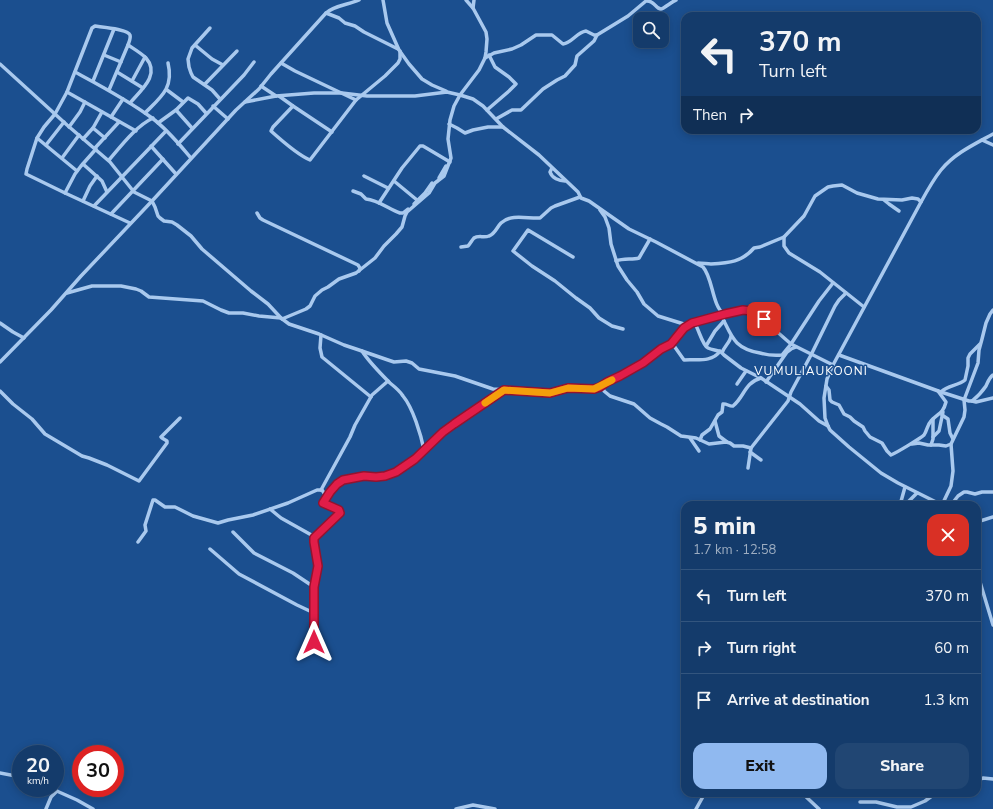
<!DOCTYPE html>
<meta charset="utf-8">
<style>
body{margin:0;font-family:"Nunito Sans",sans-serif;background:#214673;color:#f1f3f6;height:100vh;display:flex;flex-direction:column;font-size:15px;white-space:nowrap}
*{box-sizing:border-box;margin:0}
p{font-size:13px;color:#9dadc1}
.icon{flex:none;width:22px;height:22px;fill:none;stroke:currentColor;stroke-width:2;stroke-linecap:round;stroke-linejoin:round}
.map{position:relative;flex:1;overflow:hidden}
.panel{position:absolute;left:681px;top:501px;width:300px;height:296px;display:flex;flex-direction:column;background:#143b6b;border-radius:12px;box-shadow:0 2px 10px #0003,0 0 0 1px #33557e}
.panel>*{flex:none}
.banner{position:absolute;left:681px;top:12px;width:300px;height:122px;border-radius:12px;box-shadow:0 2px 10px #0003,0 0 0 1px #33557e;background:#143b6b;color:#f1f3f6;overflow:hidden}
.controls{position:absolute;left:633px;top:12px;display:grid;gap:8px}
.controls a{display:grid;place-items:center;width:36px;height:36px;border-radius:8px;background:#143b6b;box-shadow:0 2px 10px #0003,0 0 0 1px #33557e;font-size:20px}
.speed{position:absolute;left:12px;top:745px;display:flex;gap:8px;font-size:20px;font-weight:700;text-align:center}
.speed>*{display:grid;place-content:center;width:52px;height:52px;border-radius:50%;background:#143b6b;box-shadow:0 2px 10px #0003,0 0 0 1px #33557e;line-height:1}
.speed small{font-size:10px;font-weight:400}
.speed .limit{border:6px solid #d22;background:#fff;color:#111}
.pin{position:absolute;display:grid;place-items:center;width:34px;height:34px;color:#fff;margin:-17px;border-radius:8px;box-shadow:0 2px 6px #0006}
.me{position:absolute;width:44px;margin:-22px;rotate:0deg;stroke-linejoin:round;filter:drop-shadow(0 0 3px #0008)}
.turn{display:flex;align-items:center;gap:14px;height:84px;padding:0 12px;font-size:18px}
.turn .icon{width:52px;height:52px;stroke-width:2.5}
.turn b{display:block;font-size:28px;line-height:34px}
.then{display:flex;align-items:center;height:38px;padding:0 12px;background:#0003;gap:8px;font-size:15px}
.round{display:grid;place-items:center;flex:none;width:42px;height:42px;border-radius:12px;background:#214673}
.overview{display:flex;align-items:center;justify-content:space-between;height:68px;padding:0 12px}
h1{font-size:24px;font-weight:800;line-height:30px}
.button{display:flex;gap:8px;margin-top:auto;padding:8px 12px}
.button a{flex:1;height:46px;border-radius:12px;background:#90b9f0;color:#111;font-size:16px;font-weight:800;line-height:46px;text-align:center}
.button a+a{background:#214673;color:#f1f3f6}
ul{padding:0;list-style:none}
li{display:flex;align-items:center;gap:12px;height:52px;padding:0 12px;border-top:1px solid #33557e}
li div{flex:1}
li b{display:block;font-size:15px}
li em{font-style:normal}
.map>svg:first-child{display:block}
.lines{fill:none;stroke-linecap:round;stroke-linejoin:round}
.minor{stroke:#a9c9ee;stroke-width:3.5}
.route-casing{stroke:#92132f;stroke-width:10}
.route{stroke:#e11d48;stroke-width:7}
.slow{stroke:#f59e0b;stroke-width:7}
.labels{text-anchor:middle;stroke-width:3;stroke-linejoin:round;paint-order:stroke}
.quarter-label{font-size:12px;letter-spacing:1px;fill:#fff;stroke:#1b4f8f}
</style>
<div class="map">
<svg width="993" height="809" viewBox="0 0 993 809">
<rect width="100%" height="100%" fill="#1b4f8f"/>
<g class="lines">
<g class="minor">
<path d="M383 0 387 23 399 50 409 64 422 79 432 85 446 91"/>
<path d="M473 8 474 0"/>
<path d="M326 13 339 18 345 23 355 26 364 32 398 49"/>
<path d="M210 28 192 48 188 59 189 67 191 73 193 77 212 90 220 99"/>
<path d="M128 45C134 49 141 53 146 58 161 75 140 91 130 103"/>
<path d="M195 45 212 59 223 65"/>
<path d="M104 55 121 62"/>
<path d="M485 58 494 53 512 49 521 45 536 35H552L563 44C572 43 577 32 586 31L594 35H597L628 16 646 1C655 0 655 9 661 9 663 9 673 1 676 0"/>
<path d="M281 63 295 71 356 100"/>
<path d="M0 64 67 125 110 162 134 192 152 201 155 207 158 216 160 218 164 221 172 222 177 225 191 236 202 249 251 291 268 304 281 318 289 324 319 334 344 345 359 350 388 360 394 362 406 361 412 363 419 369 455 376 493 389 550 393H553L568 388 586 390 597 388 607 382 620 376 643 363 661 349 671 345 681 330 687 325 694 322 703 321 721 315 743 310 751 311 762 318 766 320 775 330 791 344 833 365"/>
<path d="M75 72C101 86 128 100 152 118 167 129 179 144 191 158"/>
<path d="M117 72 143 88"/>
<path d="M93 81 114 29"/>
<path d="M132 81 145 57"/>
<path d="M205 84 237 51"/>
<path d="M261 86 276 96"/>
<path d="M109 90 128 45C129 42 131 38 130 35 128 29 101 27 95 26L92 28 67 92 55 114 44 127 37 138 27 169 26 174 65 193 130 223"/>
<path d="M167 90 183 102"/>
<path d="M67 92 136 131"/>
<path d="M279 96 293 106 332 132"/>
<path d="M245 102 276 96 314 93H342L367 96H415L447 92 460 95 473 99 483 106 503 127 539 155 578 192 581 198 589 201 629 229 656 242 703 267C713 278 712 306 724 314"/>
<path d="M213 106 228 119"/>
<path d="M293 106 273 127 271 131C281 140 298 155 310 160L356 100 385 76 398 63 400 59V51"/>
<path d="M176 110 192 128"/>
<path d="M487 110 509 91 516 84 509 77 495 67 489 55"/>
<path d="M145 113C161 97 174 88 168 63"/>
<path d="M111 117 123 99"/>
<path d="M496 119 512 110H521L543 89 557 80 565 76 575 65 577 56 594 41 597 35"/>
<path d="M158 123 176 110 188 98 198 104 206 113"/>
<path d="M449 124 457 128 465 133 473 130 488 127H503"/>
<path d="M69 127 80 112 85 102"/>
<path d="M93 128 105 138"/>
<path d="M37 138 77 171"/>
<path d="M83 139 93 128 102 112"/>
<path d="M982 140 993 145"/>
<path d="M178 144 244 75 254 62"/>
<path d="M46 145 64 122"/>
<path d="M151 146 176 174"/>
<path d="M95 148 119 122"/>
<path d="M62 158 79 135"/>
<path d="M109 160C121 146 136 126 153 118"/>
<path d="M83 164 102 181 107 192"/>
<path d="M552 168 550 172C552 178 559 181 565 181"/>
<path d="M364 176 388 188"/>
<path d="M439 178 446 166"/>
<path d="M394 181 417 200"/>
<path d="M353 191 361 194 366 199C378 200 389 209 400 213H403L408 209"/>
<path d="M65 193 75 174 81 166 96 149"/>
<path d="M884 200 889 204 899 211"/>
<path d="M83 201 90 186 97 176"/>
<path d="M379 203 402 168 420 146H423L450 162"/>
<path d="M414 204 425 193 432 183"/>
<path d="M94 206 166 131"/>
<path d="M600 210 605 217 609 228 611 244 618 266 627 280 637 292 644 304 658 316 687 325"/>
<path d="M257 213 260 218 263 220 358 265 360 268 359 271"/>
<path d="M111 214 163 159"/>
<path d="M461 247 468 246C470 244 472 240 474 238 478 235 484 238 489 236 495 234 497 227 501 223 512 213 528 219 540 218L551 208 555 206 580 197"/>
<path d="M573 257 528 230 513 251 532 266 555 281 576 298 590 308 599 318 612 326 623 329"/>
<path d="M616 261C624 258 632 260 639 258L650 239"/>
<path d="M698 263C703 263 707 264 711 264 729 263 742 262 754 248L760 247 784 237"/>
<path d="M67 293 92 286H121L136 289 141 291 149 297 203 301 221 310 229 313H243L259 316 281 318"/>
<path d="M864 307 820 272 789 253 784 246V237L804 216 815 196 828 187 833 186 842 185 857 193 878 199 902 200 912 198 918 199 921 202"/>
<path d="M721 315C732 336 733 348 760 353 767 355 774 356 782 355L791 344 819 301 833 283"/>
<path d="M282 319 306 309 310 306 315 296 322 290 328 287 339 279 356 273 375 258 384 246 396 234 402 227 405 216 407 212 429 193 435 183 444 176 451 158 448 139 450 120 454 106 460 95 479 70 485 58 486 52 487 39 486 32 473 8 466 0"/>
<path d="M694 322C699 329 702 345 708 348 712 350 717 350 721 352"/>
<path d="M0 323 13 332 24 338"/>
<path d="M321 335 320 348 322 357 371 397"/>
<path d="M731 336C730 343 724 346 722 353L724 355 741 368 761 378 800 404 819 421 828 426"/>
<path d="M672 343 684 360C696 359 712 363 720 351"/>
<path d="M706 346 715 331 724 321"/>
<path d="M362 351C369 362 380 373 390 383 395 387 400 391 403 396 413 408 421 435 424 450"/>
<path d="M839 355 941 392 969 401H972C977 397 982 392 986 386 988 382 989 378 993 375"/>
<path d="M0 362 51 310 81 276 152 201 236 110 259 89 271 74 326 13C335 5 348 5 359 0"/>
<path d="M766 382 787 352 791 349 796 347"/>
<path d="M603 384V388L604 391 610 396 634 404 650 418 661 424 667 427 681 436 696 438 709 444 726 442 730 443 734 446H743L751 448"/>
<path d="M737 384 746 371"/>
<path d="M826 386 829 390 830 400 832 402 839 405 844 414 850 417 854 421 863 427 865 431 870 437 882 443 887 451 891 455C896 453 921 438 924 435 927 431 927 425 931 421 938 413 943 414 946 402L938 391"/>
<path d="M0 391 13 404 32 419 45 434 82 456 89 458 107 465 139 481 167 443V441L162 438 161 437 180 418"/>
<path d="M941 392C948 385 958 386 965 380L968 366V358L970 354 980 344"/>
<path d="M972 401 976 402 993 398"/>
<path d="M942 415 948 419 950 433 953 439"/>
<path d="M715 421 719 436 727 442"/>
<path d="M933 437 939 431 943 412"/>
<path d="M690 438 699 451"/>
<path d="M700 440 702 435 710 429 718 415 722 412 723 404C726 403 730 407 733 406 745 396 744 383 761 378"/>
<path d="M912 444 919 443 928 445H939L946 446 951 444"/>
<path d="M931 445 933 439V419"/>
<path d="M750 452 761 460"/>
<path d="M748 468 751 448 788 401 791 392 811 355 835 306 839 300 846 293"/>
<path d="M321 490 350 437 355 425 372 395 388 381"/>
<path d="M900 505 905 487"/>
<path d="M905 505 917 493"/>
<path d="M942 505 898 483 881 473 849 447 830 430 828 426 825 418 824 398 827 379 833 365 921 202C927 191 933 180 941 170 955 153 975 144 993 134"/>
<path d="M942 505 951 486 953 471 951 444 964 417 965 410 964 400 978 363 979 350 982 339 986 323 990 314 993 310"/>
<path d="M951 505 958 496 964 492H967L975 494 982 492H993"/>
<path d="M270 509 281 518 315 537"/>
<path d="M977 522 993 517"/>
<path d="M233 532 254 553 293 573 314 587"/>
<path d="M138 542 146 531 145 525 153 500H155L165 507H175L193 516 218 523 228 520 253 515 288 503 317 490H322L326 496"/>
<path d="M210 549 239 574 297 605 314 613"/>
<path d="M977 572 993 625"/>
<path d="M314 642V587L318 562 314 542V538L340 512 339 510 323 504V501L330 492 337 484 343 480 364 475 377 477 385 476 396 472 415 459 443 432 454 424 503 391"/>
<path d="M0 773 21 777"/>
<path d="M977 781 983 778 993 779"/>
<path d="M50 788 77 800 93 809"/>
<path d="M802 793 819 809"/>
<path d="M860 802H876L897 807H911L925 801 936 793"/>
<path d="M46 809 51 797 57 791"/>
<path d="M456 809 473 805 495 809"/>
<path d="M696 809 705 793"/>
</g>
</g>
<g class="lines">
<g class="route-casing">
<path id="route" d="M314 642V587L318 566 314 542V538L316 536 340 513 339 510 323 503 330 492 337 484 343 480 364 476 376 477 385 476 396 472 415 459 443 432 454 424 504 390 550 393 568 388 594 389 600 387 607 382 620 376 643 363 661 349 671 344 684 328 692 323 725 314 743 310 751 311 764 319"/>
</g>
<use href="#route" class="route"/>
<path class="slow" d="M485 403 504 390 550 393 568 388 594 389 612 380"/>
</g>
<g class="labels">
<g class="quarter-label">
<text x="811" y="375">VUMULIAUKOONI</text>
</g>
</g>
</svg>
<div class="controls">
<a><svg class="icon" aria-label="search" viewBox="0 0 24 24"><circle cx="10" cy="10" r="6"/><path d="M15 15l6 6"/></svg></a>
</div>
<div class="speed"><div>20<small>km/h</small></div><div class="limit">30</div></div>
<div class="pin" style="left:764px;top:319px;background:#d93025"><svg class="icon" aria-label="arrive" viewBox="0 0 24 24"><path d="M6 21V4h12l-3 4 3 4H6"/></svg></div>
<svg class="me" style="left:314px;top:642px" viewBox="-20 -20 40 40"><path d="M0-17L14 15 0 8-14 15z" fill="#e11d48" stroke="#fff" stroke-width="4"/></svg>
<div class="banner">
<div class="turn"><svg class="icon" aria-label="left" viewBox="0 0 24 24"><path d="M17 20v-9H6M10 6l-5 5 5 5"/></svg><div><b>370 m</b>Turn left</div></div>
<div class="then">Then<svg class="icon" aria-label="right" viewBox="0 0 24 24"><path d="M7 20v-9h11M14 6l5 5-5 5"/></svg></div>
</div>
<section class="panel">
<div class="overview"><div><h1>5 min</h1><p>1.7 km · 12:58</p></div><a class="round" style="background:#d93025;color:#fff"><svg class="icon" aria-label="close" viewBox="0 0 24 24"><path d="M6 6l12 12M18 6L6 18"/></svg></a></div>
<ul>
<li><svg class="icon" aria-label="left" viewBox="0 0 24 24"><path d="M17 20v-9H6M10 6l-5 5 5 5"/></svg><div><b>Turn left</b></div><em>370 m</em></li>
<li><svg class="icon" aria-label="right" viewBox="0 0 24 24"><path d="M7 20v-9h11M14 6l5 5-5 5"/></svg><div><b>Turn right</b></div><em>60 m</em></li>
<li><svg class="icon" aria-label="arrive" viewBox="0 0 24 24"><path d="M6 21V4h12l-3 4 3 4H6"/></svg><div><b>Arrive at destination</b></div><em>1.3 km</em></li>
</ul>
<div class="button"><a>Exit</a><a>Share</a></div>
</section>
</div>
